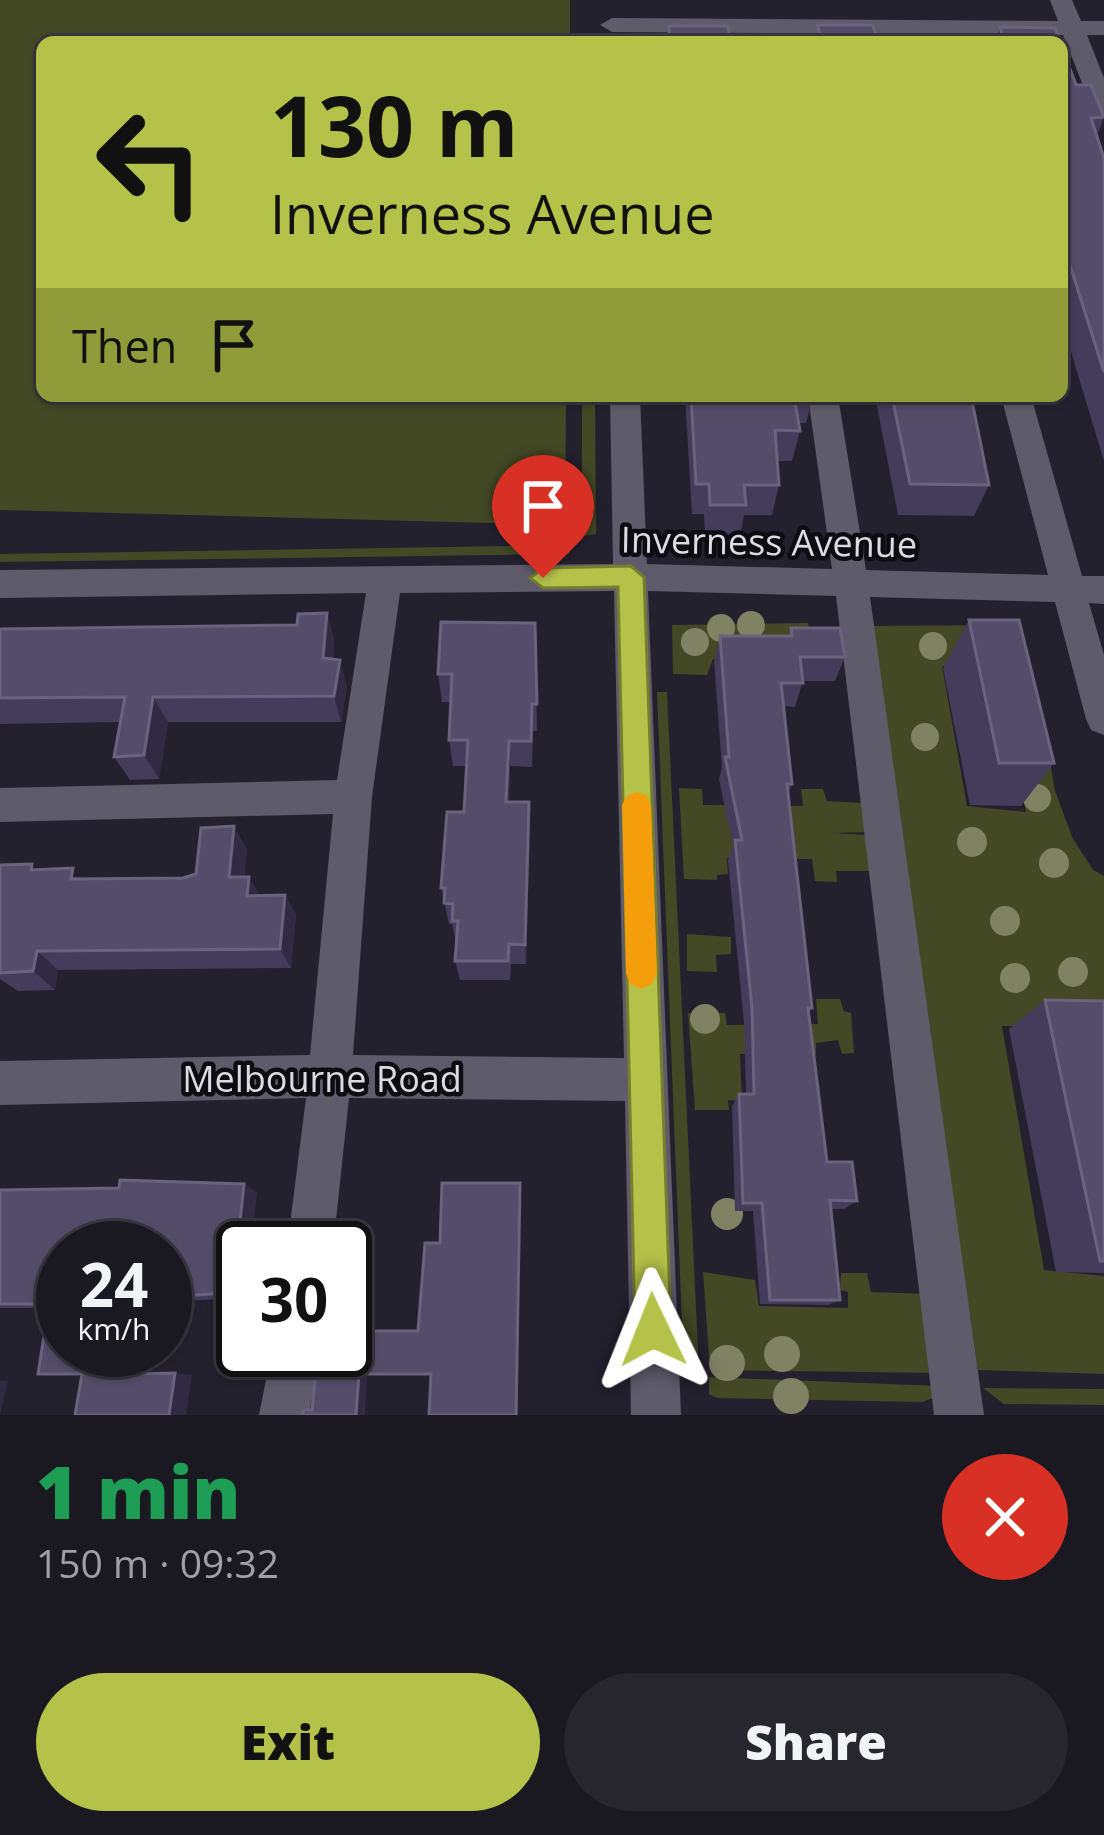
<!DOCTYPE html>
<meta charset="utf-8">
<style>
body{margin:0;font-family:"Open Sans",sans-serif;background:#27262f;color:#f1f3f6;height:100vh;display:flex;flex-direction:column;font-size:45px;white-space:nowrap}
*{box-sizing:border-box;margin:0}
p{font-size:39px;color:#9fa0a5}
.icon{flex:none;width:66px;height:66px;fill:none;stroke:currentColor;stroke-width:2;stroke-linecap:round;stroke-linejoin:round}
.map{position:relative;height:1415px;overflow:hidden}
.side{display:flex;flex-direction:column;background:#1a1922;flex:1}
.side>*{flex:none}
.hud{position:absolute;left:36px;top:36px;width:1032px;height:366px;border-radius:18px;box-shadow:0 3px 9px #0004,0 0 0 3px #383840;background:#b5c249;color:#111;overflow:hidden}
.speed{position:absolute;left:36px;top:1221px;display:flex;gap:24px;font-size:60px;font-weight:700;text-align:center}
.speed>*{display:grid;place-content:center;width:156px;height:156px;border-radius:50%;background:#1a1922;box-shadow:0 3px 9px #0004,0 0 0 3px #383840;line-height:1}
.speed small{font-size:30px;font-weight:400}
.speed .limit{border:6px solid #111;border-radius:18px;background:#fff;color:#111}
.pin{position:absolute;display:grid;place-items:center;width:102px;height:102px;color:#fff;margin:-123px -51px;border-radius:50% 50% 50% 0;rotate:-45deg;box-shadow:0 0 12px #0007}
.pin .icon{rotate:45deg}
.me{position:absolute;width:132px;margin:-66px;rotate:358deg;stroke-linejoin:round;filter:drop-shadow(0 0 9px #0008)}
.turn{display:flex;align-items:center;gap:42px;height:252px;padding:0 36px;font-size:54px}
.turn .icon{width:156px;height:156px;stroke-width:2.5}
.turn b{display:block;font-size:84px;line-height:102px}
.then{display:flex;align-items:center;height:114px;padding:0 36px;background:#0003;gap:24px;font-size:45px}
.round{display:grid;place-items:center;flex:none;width:126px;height:126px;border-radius:63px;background:#27262f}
.headline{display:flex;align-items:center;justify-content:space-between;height:204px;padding:0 36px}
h1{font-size:72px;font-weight:800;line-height:90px;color:#1e9e55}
.button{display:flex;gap:24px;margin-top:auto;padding:24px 36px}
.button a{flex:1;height:138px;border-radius:72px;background:#b5c249;color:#111;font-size:48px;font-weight:800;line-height:138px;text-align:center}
.button a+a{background:#27262f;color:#f1f3f6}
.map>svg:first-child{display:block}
.green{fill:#434825}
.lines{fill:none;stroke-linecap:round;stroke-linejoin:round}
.minor{fill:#5e5c6b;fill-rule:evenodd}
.tree{fill:#7f8364}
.wall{fill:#433c5b}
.shaded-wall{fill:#302a43}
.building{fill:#544d6a;stroke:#69637d;stroke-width:3}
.route{fill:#b5c249;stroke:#767e2f;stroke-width:3}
.slow{fill:#f59e0b}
.labels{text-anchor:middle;stroke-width:9;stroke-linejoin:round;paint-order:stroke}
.street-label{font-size:36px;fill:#dcdae3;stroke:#0d0c11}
</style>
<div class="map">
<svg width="1104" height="1415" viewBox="0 0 1104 1415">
<rect width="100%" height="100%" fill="#23212e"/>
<g class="green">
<path d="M0 0H570V42H42V396H566L565 525 0 510Z"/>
<path d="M582 396H595L596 526V534L582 536Z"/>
<path d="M571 545 569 554 0 562V554Z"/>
<path d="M808 623 812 651 770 660 713 659 707 675 673 674 672 625Z"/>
<path d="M1018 625 993 667 942 666 967 806 1026 812 1003 706 1049 755 1055 791 1073 839 1093 870 1104 876V1081L1071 1026H1002L1044 1270 1104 1276V1374L978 1370 866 626Z"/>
<path d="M657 692H667L699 1372 685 1367 683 1351Z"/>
<path d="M679 788 702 789 703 805 803 806 801 789H823L827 801 861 803 865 832 834 833 867 835 873 871H836L837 882 815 881 812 859 727 858 728 874 717 875V880L684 879Z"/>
<path d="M687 934 731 937V954L716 955 717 972 687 971Z"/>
<path d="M816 999H840L844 1011 851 1013 854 1053 842 1054 838 1040 816 1043V1054H740L742 1101 728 1100 729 1110H695L688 1013H725L727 1025 818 1024Z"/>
<path d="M703 1272 755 1280 759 1306 848 1308V1292L840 1290 841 1273H867L871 1292 929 1294 942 1373 710 1370Z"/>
<path d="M709 1377 940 1386 933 1398 922 1402 717 1398 709 1394Z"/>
<path d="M983 1388 1104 1389V1405L1004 1404Z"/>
</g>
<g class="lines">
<g class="minor">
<path d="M1050 0H1072L1081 21H1104V35H1087L1104 78V115L1092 108 1063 35 612 32 600 25 612 18 1058 21Z"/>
<path d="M610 396H640L647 564 832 569 808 396H838L866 570 1048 575 1001 396H1031L1082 576H1104V604L1089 603 1104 655V735L1091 730 1086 719 1055 602 870 597 984 1415H934L836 596 648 591 681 1415H631L625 1101 349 1098 333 1248H287L306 1098 0 1105V1061L310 1055 333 814 0 822V788L337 780 366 593 0 598V570L613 564ZM614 591 624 1058 353 1055 372 797 400 593Z"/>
<path d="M272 1350H320L309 1415H259Z"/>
</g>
</g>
<g class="tree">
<circle cx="751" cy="625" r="14"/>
<circle cx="721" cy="628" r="14"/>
<circle cx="695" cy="642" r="14"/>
<circle cx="933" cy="646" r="14"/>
<circle cx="925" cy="737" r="14"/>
<circle cx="1037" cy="798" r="14"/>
<circle cx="972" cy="842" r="15"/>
<circle cx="1054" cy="863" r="15"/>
<circle cx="1005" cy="921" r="15"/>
<circle cx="1073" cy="972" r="15"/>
<circle cx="1015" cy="978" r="15"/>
<circle cx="705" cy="1019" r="15"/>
<circle cx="727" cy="1214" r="16"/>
<circle cx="782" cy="1354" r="18"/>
<circle cx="727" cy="1363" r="18"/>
<circle cx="791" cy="1396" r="18"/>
</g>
<g class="wall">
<path d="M1000 27 1060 42H995Z"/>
<path d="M1062 47 1076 85 1104 117 1097 136 1104 158V461L1062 322Z"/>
<path d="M685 396H813L806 423H798L800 431 792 461H778L779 485 772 515H744L740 535 705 534 704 514H692Z"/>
<path d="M875 396H971L989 485 974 516 898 515Z"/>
<path d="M327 613 334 640 333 659 347 686 341 722H168L159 779 130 780 114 757 120 722 0 724V629L297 625Z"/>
<path d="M969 620 1054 763 1021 806 970 805 943 668Z"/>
<path d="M535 623 537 731H533L532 767 510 766 509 802 530 826 526 964H511L510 980H460L455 961 456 942 452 924H449L441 888 464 812 467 766H453L449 740 451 702H442L438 674Z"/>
<path d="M791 628 845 657 835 681H803L795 707 784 706 792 784 788 795 812 1008 808 1014 827 1162 857 1201 844 1209H831L840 1300 828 1305 760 1304 753 1211H735L732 1106 739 1094H746L744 1023 728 860 733 847 719 779 722 768 714 660 720 636H789Z"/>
<path d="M247 849 244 877 260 895H285L296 915 291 968 58 970 55 990 18 991 0 979V865L82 878H183L196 874Z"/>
<path d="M1045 1000 1104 1001V1273L1056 1272 1009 1029Z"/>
<path d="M244 1184 257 1193 243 1248V1276L240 1298 165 1302V1248L63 1350H151L147 1374 192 1375 38 1374 48 1308H0V1190Z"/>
</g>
<g class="shaded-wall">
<path d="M327 613 334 640 331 684 323 658Z"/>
<path d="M340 660 347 686 341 722 334 696Z"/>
<path d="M153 697 168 722 159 779 144 755Z"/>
<path d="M509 741 510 766 507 826 506 802Z"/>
<path d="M529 802 530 826 526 964 525 945Z"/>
<path d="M234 826 247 849 242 899 229 877Z"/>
<path d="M249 877 262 898 247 896Z"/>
<path d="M285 895 296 915 291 968 280 949Z"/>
<path d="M37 951 58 970 55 990 33 971Z"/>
<path d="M520 1183 518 1415H516Z"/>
<path d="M244 1184 257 1193 251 1248H243V1273L235 1270Z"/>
<path d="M229 1270 242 1276 240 1298 226 1293Z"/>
<path d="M132 1350H151L147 1375 128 1374Z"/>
<path d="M175 1373 192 1375 186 1415H169Z"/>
<path d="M359 1374 367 1376 365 1415H356Z"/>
<path d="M0 1381H8L0 1415Z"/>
</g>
<g class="building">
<path d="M818 25H873L877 42H821Z"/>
<path d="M669 26H728L730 42H670Z"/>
<path d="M1000 27 1055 28 1060 42H1004Z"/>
<path d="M1062 47 1076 85H1091L1104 117 1091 118 1104 158V372L1062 240Z"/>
<path d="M691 396H794L800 431 775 430 779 485H744L746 505H710L709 484H696Z"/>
<path d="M892 396H971L989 485 910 484Z"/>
<path d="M327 613 323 658 340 660 334 696 153 697 144 755 114 757 125 697 0 698V629L297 625 298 614Z"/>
<path d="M969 620H1019L1054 763H999Z"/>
<path d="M441 622 535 623 537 704H532L531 741H509L506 802H529L525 945 509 944 508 961H455L458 921H452L453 904 444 903 445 888H441L447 812H464L468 740H449L452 674H438Z"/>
<path d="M791 628H840L845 657H800L803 683H781L792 784H787L812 1008H808L827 1162H852L857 1201 830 1200 840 1300H770L762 1203H743L739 1094H754L752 1008 735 840H742L725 757H729L720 636H792Z"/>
<path d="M234 826 229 877H249L247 896 285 895 280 949 37 951 33 971 0 973V865L32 864 31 870 73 868 71 879 183 878 196 874 201 828Z"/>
<path d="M1045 1000 1104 1001V1261H1100Z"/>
<path d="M120 1180 244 1184 235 1270H229L226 1293 165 1297V1248H63V1350H132L128 1374 175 1373 169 1415H75L82 1374H38L49 1304H0V1190L119 1188Z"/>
<path d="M442 1183H520L516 1415H429L431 1374H359L356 1415H302L304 1410H312L318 1350H345V1331H418L425 1243H440Z"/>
</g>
<path class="route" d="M631 566 644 577 671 1330 666 1343 653 1349 640 1343 635 1330 618 587 543 588 530 578 543 568Z"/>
<path class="slow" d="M637 792 647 796 651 805 657 973 652 984 641 989 630 984 626 973 622 805 627 796Z"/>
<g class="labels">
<g class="street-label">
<text transform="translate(769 542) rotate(1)" y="13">Inverness Avenue</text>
<text x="322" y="1092">Melbourne Road</text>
</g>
</g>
</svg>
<div class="speed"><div>24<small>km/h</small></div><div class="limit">30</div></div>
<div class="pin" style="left:543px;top:578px;background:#d93025"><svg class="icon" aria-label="arrive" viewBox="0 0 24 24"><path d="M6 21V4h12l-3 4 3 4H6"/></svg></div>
<svg class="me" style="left:653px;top:1330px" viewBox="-20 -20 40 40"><path d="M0-17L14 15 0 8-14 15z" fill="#b5c249" stroke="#fff" stroke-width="4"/></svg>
<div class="hud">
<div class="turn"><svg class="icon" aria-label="left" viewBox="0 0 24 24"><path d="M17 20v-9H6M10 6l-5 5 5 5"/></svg><div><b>130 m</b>Inverness Avenue</div></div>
<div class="then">Then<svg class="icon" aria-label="arrive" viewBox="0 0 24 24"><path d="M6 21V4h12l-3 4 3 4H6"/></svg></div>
</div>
</div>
<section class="side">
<div class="headline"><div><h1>1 min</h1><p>150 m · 09:32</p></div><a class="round" style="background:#d93025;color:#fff"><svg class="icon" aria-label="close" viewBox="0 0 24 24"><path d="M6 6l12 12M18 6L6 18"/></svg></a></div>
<div class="button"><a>Exit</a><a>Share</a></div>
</section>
